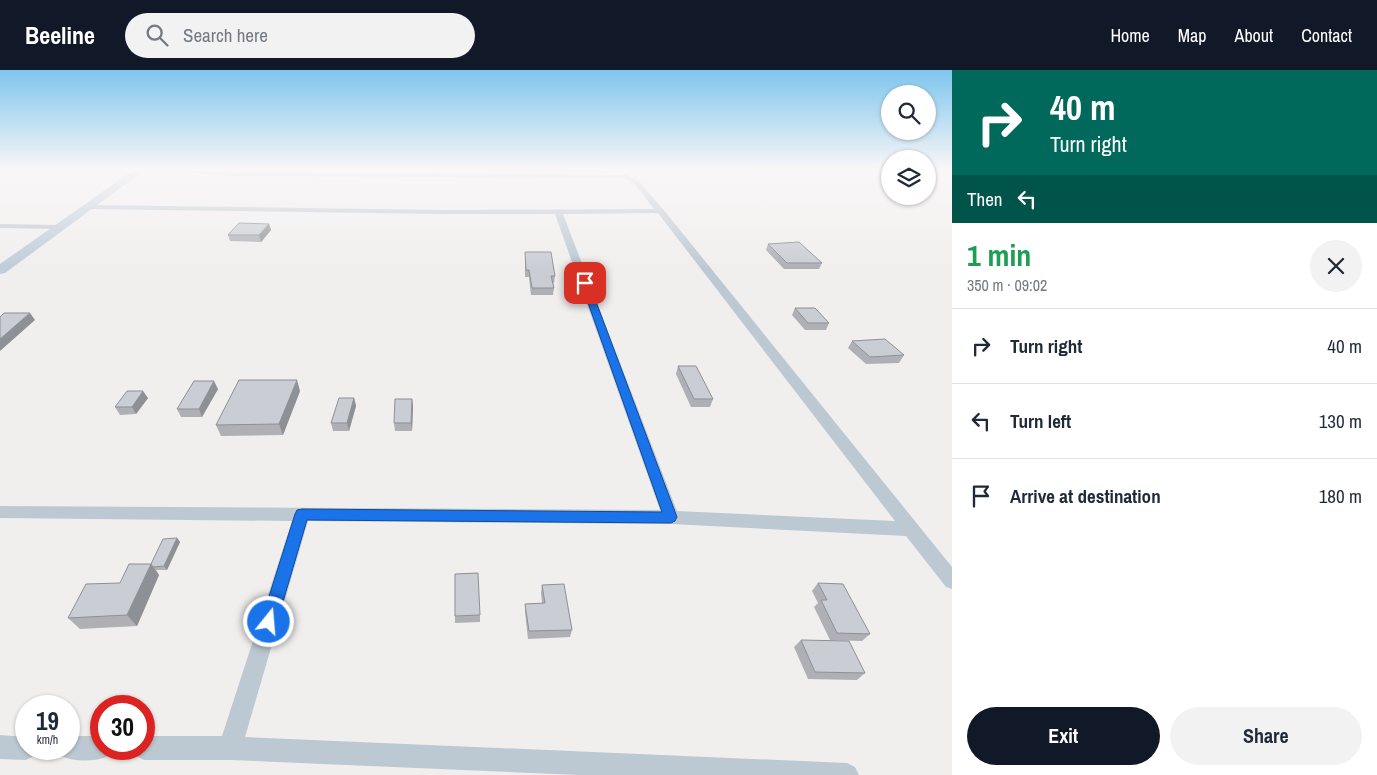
<!DOCTYPE html>
<meta charset="utf-8">
<style>
body{margin:0;font-family:"Archivo Narrow",sans-serif;background:#f2f2f3;color:#1f2937;height:100vh;display:flex;flex-direction:column;font-size:19px;white-space:nowrap}
*{box-sizing:border-box;margin:0}
p{font-size:16px;color:#747a83}
.icon{flex:none;width:28px;height:28px;fill:none;stroke:currentColor;stroke-width:2;stroke-linecap:round;stroke-linejoin:round}
.map{position:relative;flex:1;overflow:hidden}
.drawer{display:flex;flex-direction:column;background:#fff;width:425px}
.drawer>*{flex:none}
.banner{background:#00695c;color:#fff;overflow:hidden}
.buttons{position:absolute;left:881px;top:15px;display:grid;gap:10px}
.buttons a{display:grid;place-items:center;width:55px;height:55px;border-radius:50%;background:#fff;box-shadow:0 1px 4px #0004;font-size:25px}
.speed{position:absolute;left:15px;top:625px;display:flex;gap:10px;font-size:25px;font-weight:700;text-align:center}
.speed>*{display:grid;place-content:center;width:65px;height:65px;border-radius:50%;background:#fff;box-shadow:0 1px 4px #0004;line-height:1}
.speed small{font-size:12px;font-weight:400}
.speed .limit{border:8px solid #d22;background:#fff;color:#111}
.pin{position:absolute;display:grid;place-items:center;width:42px;height:42px;color:#fff;margin:-21px;border-radius:10px;box-shadow:0 2px 8px #0006}
.me{position:absolute;width:55px;margin:-28px;rotate:17deg;stroke-linejoin:round;filter:drop-shadow(0 0 4px #0008)}
.turn{display:flex;align-items:center;gap:18px;height:105px;padding:0 15px;font-size:22px}
.turn .icon{width:65px;height:65px;stroke-width:2.5}
.turn b{display:block;font-size:35px;line-height:42px}
.then{display:flex;align-items:center;height:48px;padding:0 15px;background:#0003;gap:10px;font-size:19px}
.round{display:grid;place-items:center;flex:none;width:52px;height:52px;border-radius:26px;background:#f2f2f3}
.overview{display:flex;align-items:center;justify-content:space-between;height:85px;padding:0 15px}
h1{font-size:30px;font-weight:800;line-height:38px;color:#1e9e55}
.button{display:flex;gap:10px;margin-top:auto;padding:10px 15px}
.button a{flex:1;height:58px;border-radius:30px;background:#111827;color:#fff;font-size:20px;font-weight:800;line-height:58px;text-align:center}
.button a+a{background:#f2f2f3;color:#1f2937}
ul{padding:0;list-style:none}
li{display:flex;align-items:center;gap:15px;height:75px;padding:0 15px;border-top:1px solid #e0e1e3}
li div{flex:1}
li b{display:block;font-size:19px}
li em{font-style:normal}
header{display:flex;align-items:center;gap:30px;box-sizing:border-box;height:70px;padding:0 25px;background:#111827;color:#fff}
header strong{font-size:24px}
nav{display:flex;gap:28px;margin-inline-start:auto;font-size:18px}
.search{width:350px;height:45px;background:#f2f2f3;display:flex;align-items:center;gap:12px;box-sizing:border-box;padding:0 18px;border-radius:28px;color:#747a83;font-size:19px}
main{display:flex;flex:1;min-height:0}
.map>svg:first-child{display:block}
.lines{fill:none;stroke-linecap:round;stroke-linejoin:round}
.street{fill:#bdc9d2;fill-rule:evenodd}
.secondary{fill:#bfccda;fill-rule:evenodd}
.wall{fill:#aeb0b6}
.shaded-wall{fill:#8d9094}
.building{fill:#cacdd4;stroke:#8d9094}
.route{fill:#1a73e8;stroke:#114b97}
</style>
<header>
<strong>Beeline</strong>
<div class="search"><svg class="icon" aria-label="search" viewBox="0 0 24 24"><circle cx="10" cy="10" r="6"/><path d="M15 15l6 6"/></svg>Search here</div>
<nav><a>Home</a><a>Map</a><a>About</a><a>Contact</a></nav>
</header>
<main>
<div class="map">
<svg width="952" height="705" viewBox="0 0 952 705">
<rect width="100%" height="100%" fill="#f1eeee"/>
<g class="lines">
<g class="street">
<path d="M151 99 234 102 627 105 639 112 663 139 952 497V519L946 517 906 466 671 454 308 451 245 667 847 693 855 697 859 705H578L230 690H144L136 686 133 679H144V666H222L292 451 0 448V436L660 440 555 144H441L89 139 85 137 89 135 441 140 654 139 635 114 624 108 234 106ZM658 143 895 451 677 441 563 144Z"/>
<path d="M0 154 60 155 64 157 60 159 0 158Z"/>
<path d="M0 665 26 667V679H37L34 686 26 690 0 689Z"/>
<path d="M69 666H101V679H112L109 686C95 692 75 692 61 686L58 679H69Z"/>
</g>
<path class="secondary" d="M135 99H146L5 203 0 204V194Z"/>
</g>
<g class="wall">
<path d="M269 154 271 160 261 172 230 171 228 165Z"/>
<path d="M768 174 822 193 819 199H784L766 180Z"/>
<path d="M525 182 555 206 554 213H553L554 218 553 225H531L529 207H525Z"/>
<path d="M795 238 829 253 826 260H805L792 245Z"/>
<path d="M852 271 904 285 899 293 866 294 848 278Z"/>
<path d="M678 296 713 329 710 337H691L676 304Z"/>
<path d="M218 319 202 347H181L177 339Z"/>
<path d="M300 321 283 365 221 366 216 355Z"/>
<path d="M148 328 136 344 120 345 115 337Z"/>
<path d="M354 328 356 336 349 361H333L331 353Z"/>
<path d="M412 329 413 337 412 361H395L394 353Z"/>
<path d="M177 468 180 472 167 500H156L159 505 137 556 80 559 68 548 120 513 151 494Z"/>
<path d="M818 513 870 564 862 571 830 570 814 537 818 533 812 521Z"/>
<path d="M542 515 572 560 570 567 528 569 525 542V534L542 533 541 523Z"/>
<path d="M480 545V552L455 553V546Z"/>
<path d="M801 570 865 603 857 610 808 609 794 577Z"/>
</g>
<g class="shaded-wall">
<path d="M269 154 271 160 261 172 259 165Z"/>
<path d="M30 243 35 250 0 281V269Z"/>
<path d="M297 310 300 321 283 365 279 354Z"/>
<path d="M214 311 218 319 202 347 199 339Z"/>
<path d="M143 321 148 328 136 344 132 337Z"/>
<path d="M354 328 356 336 349 361 347 353Z"/>
<path d="M412 329 413 337 412 361 411 353Z"/>
<path d="M177 468 180 472 167 500 164 496Z"/>
<path d="M151 494 159 505 137 556 127 545Z"/>
</g>
<g class="building">
<path d="M239 153 269 154 259 165H228Z"/>
<path d="M799 172 822 193H787L768 174Z"/>
<path d="M525 182H551L555 206H551L554 218H532L529 200H526Z"/>
<path d="M795 238H815L829 253H808Z"/>
<path d="M4 243H30L0 269V247Z"/>
<path d="M885 269 904 285 870 287 852 271Z"/>
<path d="M678 296H696L713 329H694Z"/>
<path d="M239 310H297L279 354 216 355Z"/>
<path d="M194 311H214L199 339H177Z"/>
<path d="M127 321H143L132 337H115Z"/>
<path d="M339 328H354L347 353H331Z"/>
<path d="M395 329H412L411 353H394Z"/>
<path d="M177 468 164 496 153 497 151 494 163 469Z"/>
<path d="M129 494H151L127 545 68 548 86 514 120 513Z"/>
<path d="M478 503 480 545 455 546V504Z"/>
<path d="M818 513 843 514 870 564 837 563 821 530H827Z"/>
<path d="M564 514 572 560 529 561 525 534 545 533 542 515Z"/>
<path d="M801 570 849 571 865 603 815 602Z"/>
</g>
<linearGradient id="sky" x2="0" y2="1"><stop stop-color="#7ec5ee"/><stop offset="0.5" stop-color="#f9f7f7"/><stop offset="1" stop-color="#f9f7f7" stop-opacity="0"/></linearGradient>
<rect width="952" height="198" fill="url(#sky)"/>
<path class="route" d="M582 212 589 213 677 447 675 451 671 453 307 450 277 552 275 558 269 560 263 558 261 552 295 444 297 440 302 439 662 442 581 213Z"/>
</svg>
<div class="buttons">
<a><svg class="icon" aria-label="search" viewBox="0 0 24 24"><circle cx="10" cy="10" r="6"/><path d="M15 15l6 6"/></svg></a>
<a><svg class="icon" aria-label="layers" viewBox="0 0 24 24"><path d="M12 4l9 5-9 5-9-5zM3 14l9 5 9-5"/></svg></a>
</div>
<div class="speed"><div>19<small>km/h</small></div><div class="limit">30</div></div>
<div class="pin" style="left:585px;top:213px;background:#d93025"><svg class="icon" aria-label="arrive" viewBox="0 0 24 24"><path d="M6 21V4h12l-3 4 3 4H6"/></svg></div>
<svg class="me" style="left:269px;top:552px" viewBox="-20 -20 40 40"><circle r="17" fill="#1a73e8" stroke="#fff" stroke-width="3"/><path d="M0-11L8 9 0 5-8 9z" fill="#fff"/></svg>
</div>
<section class="drawer">
<div class="banner">
<div class="turn"><svg class="icon" aria-label="right" viewBox="0 0 24 24"><path d="M7 20v-9h11M14 6l5 5-5 5"/></svg><div><b>40 m</b>Turn right</div></div>
<div class="then">Then<svg class="icon" aria-label="left" viewBox="0 0 24 24"><path d="M17 20v-9H6M10 6l-5 5 5 5"/></svg></div>
</div>
<div class="overview"><div><h1>1 min</h1><p>350 m · 09:02</p></div><a class="round"><svg class="icon" aria-label="close" viewBox="0 0 24 24"><path d="M6 6l12 12M18 6L6 18"/></svg></a></div>
<ul>
<li><svg class="icon" aria-label="right" viewBox="0 0 24 24"><path d="M7 20v-9h11M14 6l5 5-5 5"/></svg><div><b>Turn right</b></div><em>40 m</em></li>
<li><svg class="icon" aria-label="left" viewBox="0 0 24 24"><path d="M17 20v-9H6M10 6l-5 5 5 5"/></svg><div><b>Turn left</b></div><em>130 m</em></li>
<li><svg class="icon" aria-label="arrive" viewBox="0 0 24 24"><path d="M6 21V4h12l-3 4 3 4H6"/></svg><div><b>Arrive at destination</b></div><em>180 m</em></li>
</ul>
<div class="button"><a>Exit</a><a>Share</a></div>
</section>
</main>
